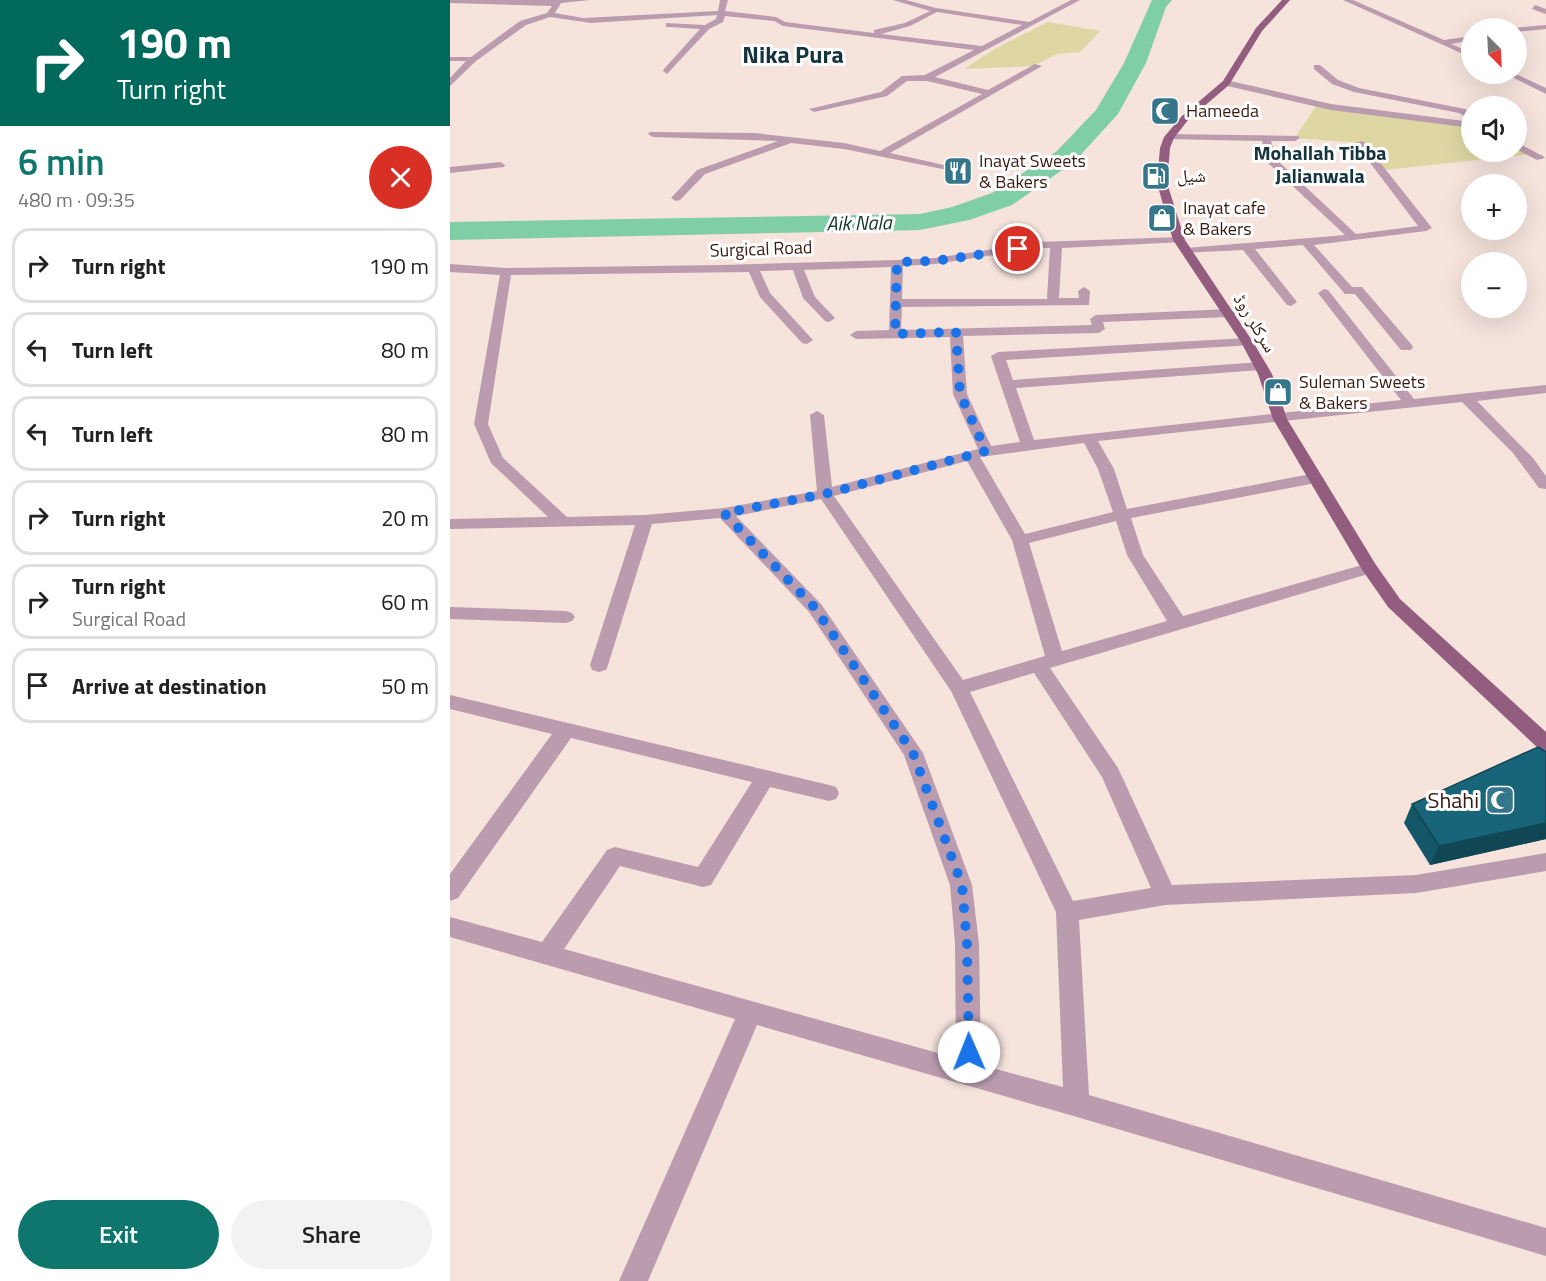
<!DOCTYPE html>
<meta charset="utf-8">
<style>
body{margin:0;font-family:"Titillium Web","Noto Naskh Arabic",sans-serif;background:#f2f2f2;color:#222;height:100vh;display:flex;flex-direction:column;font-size:22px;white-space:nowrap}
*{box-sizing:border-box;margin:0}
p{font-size:20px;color:#767676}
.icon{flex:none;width:33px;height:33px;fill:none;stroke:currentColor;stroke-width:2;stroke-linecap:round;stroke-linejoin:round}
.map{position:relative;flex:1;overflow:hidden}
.panel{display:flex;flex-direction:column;background:#fff;width:450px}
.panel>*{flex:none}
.banner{background:#00695c;color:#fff;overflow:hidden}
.needle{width:39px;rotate:156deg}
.tools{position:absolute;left:1011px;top:18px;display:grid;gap:12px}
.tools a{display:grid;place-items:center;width:66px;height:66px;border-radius:50%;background:#fff;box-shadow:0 6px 24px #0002;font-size:30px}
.pin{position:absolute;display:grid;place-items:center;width:51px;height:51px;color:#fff;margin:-26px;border:3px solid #fff;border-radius:50%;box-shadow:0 2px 6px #0007}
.me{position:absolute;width:66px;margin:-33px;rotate:359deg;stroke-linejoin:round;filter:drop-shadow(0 0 4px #0008)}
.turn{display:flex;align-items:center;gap:21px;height:126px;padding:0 18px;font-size:27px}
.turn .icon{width:78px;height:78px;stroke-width:2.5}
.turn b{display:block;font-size:42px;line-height:51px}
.round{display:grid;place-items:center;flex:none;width:63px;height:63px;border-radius:32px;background:#f2f2f2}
.headline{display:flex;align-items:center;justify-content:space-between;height:102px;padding:0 18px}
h1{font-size:36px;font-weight:600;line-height:45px;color:#0f766e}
.button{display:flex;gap:12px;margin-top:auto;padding:12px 18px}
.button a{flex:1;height:69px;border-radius:36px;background:#0f766e;color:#fff;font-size:24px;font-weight:600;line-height:69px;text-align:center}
.button a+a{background:#f2f2f2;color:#222}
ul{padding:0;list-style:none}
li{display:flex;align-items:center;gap:18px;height:75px;margin:0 12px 9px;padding:0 6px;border:3px solid #e0e0e0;border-radius:18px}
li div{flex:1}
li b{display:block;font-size:22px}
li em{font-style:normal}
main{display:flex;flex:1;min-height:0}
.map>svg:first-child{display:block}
.green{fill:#ded7a4}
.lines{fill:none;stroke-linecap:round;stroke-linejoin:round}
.river{fill:#7fcea6;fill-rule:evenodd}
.minor{fill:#bb9caf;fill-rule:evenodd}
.major{fill:#925d7f;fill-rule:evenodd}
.wall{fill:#155769}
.shaded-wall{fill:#114755}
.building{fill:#18657a;stroke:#114755;stroke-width:1.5}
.route{stroke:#1a73e8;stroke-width:10;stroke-dasharray:0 18}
.labels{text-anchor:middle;stroke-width:6;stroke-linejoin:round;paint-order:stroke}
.far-poi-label{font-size:18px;fill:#3a1b0f;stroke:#fff;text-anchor:start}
.far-street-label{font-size:18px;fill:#3a1b0f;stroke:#fff}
.far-neighbourhood-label{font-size:20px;font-weight:bold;fill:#16343e;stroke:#fff}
.far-water-label{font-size:20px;font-style:italic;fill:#123625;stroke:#fff}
.poi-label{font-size:22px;fill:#3a1b0f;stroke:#fff;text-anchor:end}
.far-district-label{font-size:24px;font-weight:bold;fill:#16343e;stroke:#fff}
</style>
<main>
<section class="panel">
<div class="banner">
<div class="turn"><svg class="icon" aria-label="right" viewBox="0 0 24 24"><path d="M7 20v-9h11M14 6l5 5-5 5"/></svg><div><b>190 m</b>Turn right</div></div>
</div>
<div class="headline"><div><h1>6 min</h1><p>480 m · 09:35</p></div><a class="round" style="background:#d93025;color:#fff"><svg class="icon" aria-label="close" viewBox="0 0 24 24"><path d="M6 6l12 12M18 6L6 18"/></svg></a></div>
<ul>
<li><svg class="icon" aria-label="right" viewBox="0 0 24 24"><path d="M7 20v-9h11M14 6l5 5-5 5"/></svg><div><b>Turn right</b></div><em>190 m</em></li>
<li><svg class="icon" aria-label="left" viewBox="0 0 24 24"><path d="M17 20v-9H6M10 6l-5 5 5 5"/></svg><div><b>Turn left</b></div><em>80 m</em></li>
<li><svg class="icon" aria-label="left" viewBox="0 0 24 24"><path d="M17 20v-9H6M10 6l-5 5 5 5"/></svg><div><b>Turn left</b></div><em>80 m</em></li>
<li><svg class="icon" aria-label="right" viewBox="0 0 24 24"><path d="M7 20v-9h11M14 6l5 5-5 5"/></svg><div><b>Turn right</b></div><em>20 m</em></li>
<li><svg class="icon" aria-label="right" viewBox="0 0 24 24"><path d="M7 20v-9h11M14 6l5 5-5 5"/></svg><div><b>Turn right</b><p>Surgical Road</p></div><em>60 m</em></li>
<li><svg class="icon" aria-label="arrive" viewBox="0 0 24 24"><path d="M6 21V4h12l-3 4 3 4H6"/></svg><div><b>Arrive at destination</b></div><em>50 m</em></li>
</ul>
<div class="button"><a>Exit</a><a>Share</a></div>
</section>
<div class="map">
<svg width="1096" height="1281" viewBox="0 0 1096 1281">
<rect width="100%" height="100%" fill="#f5e3dc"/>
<g class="green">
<path d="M598 22 650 31 630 52 607 54 583 66 514 69 546 48Z"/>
<path d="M867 104 1021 125 1022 152H1066L1067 145 1082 154 934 170 910 143 845 138Z"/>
</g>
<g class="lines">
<path class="river" d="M702 0H722L716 7 696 63 668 114 625 161 562 205 519 220 470 230 0 240V222L470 214 502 207 542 193 607 151 646 110 674 63Z"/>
<g class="minor">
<path d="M0 0H140L111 3 105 13 133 18 268 11 270 0H278L275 11 326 17 335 22 424 33V30L455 23 480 11 443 0H456L486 8 579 22 621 0H630L485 77 538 90 585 64 592 66 440 153 512 169V173L394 149 341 143 255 174 230 200 226 201 221 198 247 170 328 141 203 137 198 134 200 132 304 133 394 143 430 151 532 94 477 81H457L437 96 364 112 359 109 431 92 452 76 475 75 524 50 333 26 324 21 275 16 273 22 259 29 217 74 213 71 214 69 250 29 219 27H216V23L255 25 266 19 267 15 141 23 100 17 76 25 26 61 0 86V78L16 61H0V57H21L70 21 97 13 102 6 0 3ZM487 12 572 25 532 46 431 34 460 26Z"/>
<path d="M893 0H903L994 40 1022 36V40L1001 44 1022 53V58Z"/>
<path d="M1085 5 1096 9V14L1082 9Z"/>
<path d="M1096 25V29L1066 32V28H1063Z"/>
<path d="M864 65H870L888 80 909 88 1015 109 1022 113V121L1009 113 904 92 882 84 864 69Z"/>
<path d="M1056 74H1066L1096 88V94Z"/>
<path d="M776 80 881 104 1022 122V128L881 110 773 85 772 83Z"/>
<path d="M719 134 848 136 850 138 845 141H821L827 160 906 234 968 226 905 143 913 141 982 228 976 231 864 245 902 287H912L961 344 963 347 961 350H951L905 294H895L853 245 805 249 847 302 841 306 837 305 793 250 732 253V249L736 248 895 235 818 163 812 141 716 139V135Z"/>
<path d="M1066 142 1093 156 1095 158 1087 160 1066 149Z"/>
<path d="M50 162 55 165 54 167 0 173V167Z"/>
<path d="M729 237 733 238V242L612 248 609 298H629L628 291 634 287 640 291 639 305 452 307 451 330 642 325 640 319 646 315 780 309 786 313 780 317 653 322 655 329 649 333 513 336 517 394 541 446 570 442 541 356 548 352 797 338 803 342 802 345 556 360 563 380 811 362 818 366 811 370 566 388 584 440 951 400 868 293 874 289 878 290 964 399 1096 385V393L1027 401 1083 458 1096 476V489L1089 488 1063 453 1012 402 648 441 664 469 677 509 866 473 874 478 866 483 681 518 693 555 733 616 919 563 925 564 927 568 925 572 600 668 668 768 722 885 966 875 1096 853V871L966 893 715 905 629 920 639 1095 1096 1228V1256L627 1117 307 1025 198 1281H169L285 1019 0 937V917L92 942 157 850 165 847 248 867 302 782 121 738 8 898 0 901V874L102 734 0 709V695L379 785 386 787 389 793 386 799 379 801 320 787 261 885 253 887 170 866 114 949 506 1058 505 944 500 885 454 755 359 612 270 518 202 524 158 665 156 670 149 672 142 670 140 665 185 525 0 529V519L98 517 41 463 24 424 50 275 0 272V264L56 268 272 265 447 260 485 258 589 242ZM589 248H600L597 299H452L453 266 485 264ZM441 267 439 330 406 331 400 335 406 339 500 337 503 394 528 449 382 487 374 415 367 411 360 415 367 491 274 508 195 515 117 517 53 458 38 424 61 275 299 272 310 297 352 343 357 344 363 340 320 293 310 271 343 270 353 298 375 321 379 322 385 318 365 297 354 270ZM634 443 648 469 663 512 575 534 530 457ZM517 461 562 540 595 656 513 680 384 496ZM371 499 501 691 606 912 613 1087 531 1065 529 944 522 885 473 753 371 604 286 516ZM666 521 677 555 717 621 612 651 579 543ZM584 673 652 777 701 888 623 901 520 692Z"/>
<path d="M0 607 116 611 122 613 125 617 122 621 116 623 0 619Z"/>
</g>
<path class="major" d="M832 0H840L812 31 779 85 738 120 724 138 720 148 717 183 735 240 803 342 822 374 837 419 926 565 950 599 1096 732V752L1089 749 938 607 911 568 823 419 808 374 791 342 723 240 707 183 710 148 714 137 732 116 773 81 806 28Z"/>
</g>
<path class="wall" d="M1096 752V839L980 865 954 823 962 804Z"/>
<path class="shaded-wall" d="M1096 823V839L980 865 989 846Z"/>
<path class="building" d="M1088 747 1096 752V823L989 846 962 804Z"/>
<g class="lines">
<path class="route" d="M519 1052 517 944 512 885 463 753 365 608 274 513 375 494 536 451 510 394 506 332 445 334 447 262 485 261 568 249"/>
</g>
<defs>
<g id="mosque-square" transform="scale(1.5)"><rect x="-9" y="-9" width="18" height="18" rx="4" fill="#36768a" stroke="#fff"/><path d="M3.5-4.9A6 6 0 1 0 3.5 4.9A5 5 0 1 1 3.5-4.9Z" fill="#fff"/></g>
<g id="restaurant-square" transform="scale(1.5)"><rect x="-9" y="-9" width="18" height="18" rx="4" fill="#36768a" stroke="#fff"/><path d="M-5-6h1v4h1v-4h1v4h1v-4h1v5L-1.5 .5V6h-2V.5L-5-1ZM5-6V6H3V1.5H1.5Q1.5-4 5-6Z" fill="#fff"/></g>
<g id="fuel-square" transform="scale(1.5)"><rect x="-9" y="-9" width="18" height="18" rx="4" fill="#36768a" stroke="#fff"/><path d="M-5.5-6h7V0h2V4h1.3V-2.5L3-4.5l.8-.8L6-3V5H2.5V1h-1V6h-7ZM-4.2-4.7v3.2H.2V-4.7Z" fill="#fff"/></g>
<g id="shop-square" transform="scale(1.5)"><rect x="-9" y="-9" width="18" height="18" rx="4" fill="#36768a" stroke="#fff"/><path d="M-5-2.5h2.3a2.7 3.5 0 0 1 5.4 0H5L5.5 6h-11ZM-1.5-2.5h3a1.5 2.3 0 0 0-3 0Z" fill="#fff"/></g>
</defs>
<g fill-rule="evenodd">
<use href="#mosque-square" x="715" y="111"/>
<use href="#restaurant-square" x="508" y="171"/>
<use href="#fuel-square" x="706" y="176"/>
<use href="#shop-square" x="712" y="218"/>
<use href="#shop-square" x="828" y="392"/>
<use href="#mosque-square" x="1050" y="800"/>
</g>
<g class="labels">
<g class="far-poi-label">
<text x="736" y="117">Hameeda</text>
<text x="529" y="167">Inayat Sweets<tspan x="529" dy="21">&amp; Bakers</tspan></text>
<text x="727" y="182">شیل</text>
<text x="733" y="214">Inayat cafe<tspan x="733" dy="21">&amp; Bakers</tspan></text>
<text x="849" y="388">Suleman Sweets<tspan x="849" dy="21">&amp; Bakers</tspan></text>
</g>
<g class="far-street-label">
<text transform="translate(311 249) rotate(-2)" y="6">Surgical Road</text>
<text transform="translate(805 323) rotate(59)" y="6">سرکلر روڈ</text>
</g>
<g class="far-neighbourhood-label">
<text x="870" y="160">Mohallah Tibba<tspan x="870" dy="23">Jalianwala</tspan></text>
</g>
<g class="far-water-label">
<text transform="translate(409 223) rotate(-1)" y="7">Aik Nala</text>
</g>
<g class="poi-label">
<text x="1029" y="808">Shahi</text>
</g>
<g class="far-district-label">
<text x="343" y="63">Nika Pura</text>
</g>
</g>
</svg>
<div class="tools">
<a><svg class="needle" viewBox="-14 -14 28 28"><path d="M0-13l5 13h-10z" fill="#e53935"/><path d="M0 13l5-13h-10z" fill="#767676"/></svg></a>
<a><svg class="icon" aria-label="sound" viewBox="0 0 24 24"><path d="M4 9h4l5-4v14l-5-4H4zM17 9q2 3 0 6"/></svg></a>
<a>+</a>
<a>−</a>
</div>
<div class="pin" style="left:568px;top:249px;background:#d93025"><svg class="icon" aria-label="arrive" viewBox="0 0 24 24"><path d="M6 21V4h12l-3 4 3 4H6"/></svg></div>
<svg class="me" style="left:519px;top:1052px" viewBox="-20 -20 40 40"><circle r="19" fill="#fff"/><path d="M0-13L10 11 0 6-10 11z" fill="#1a73e8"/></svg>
</div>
</main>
